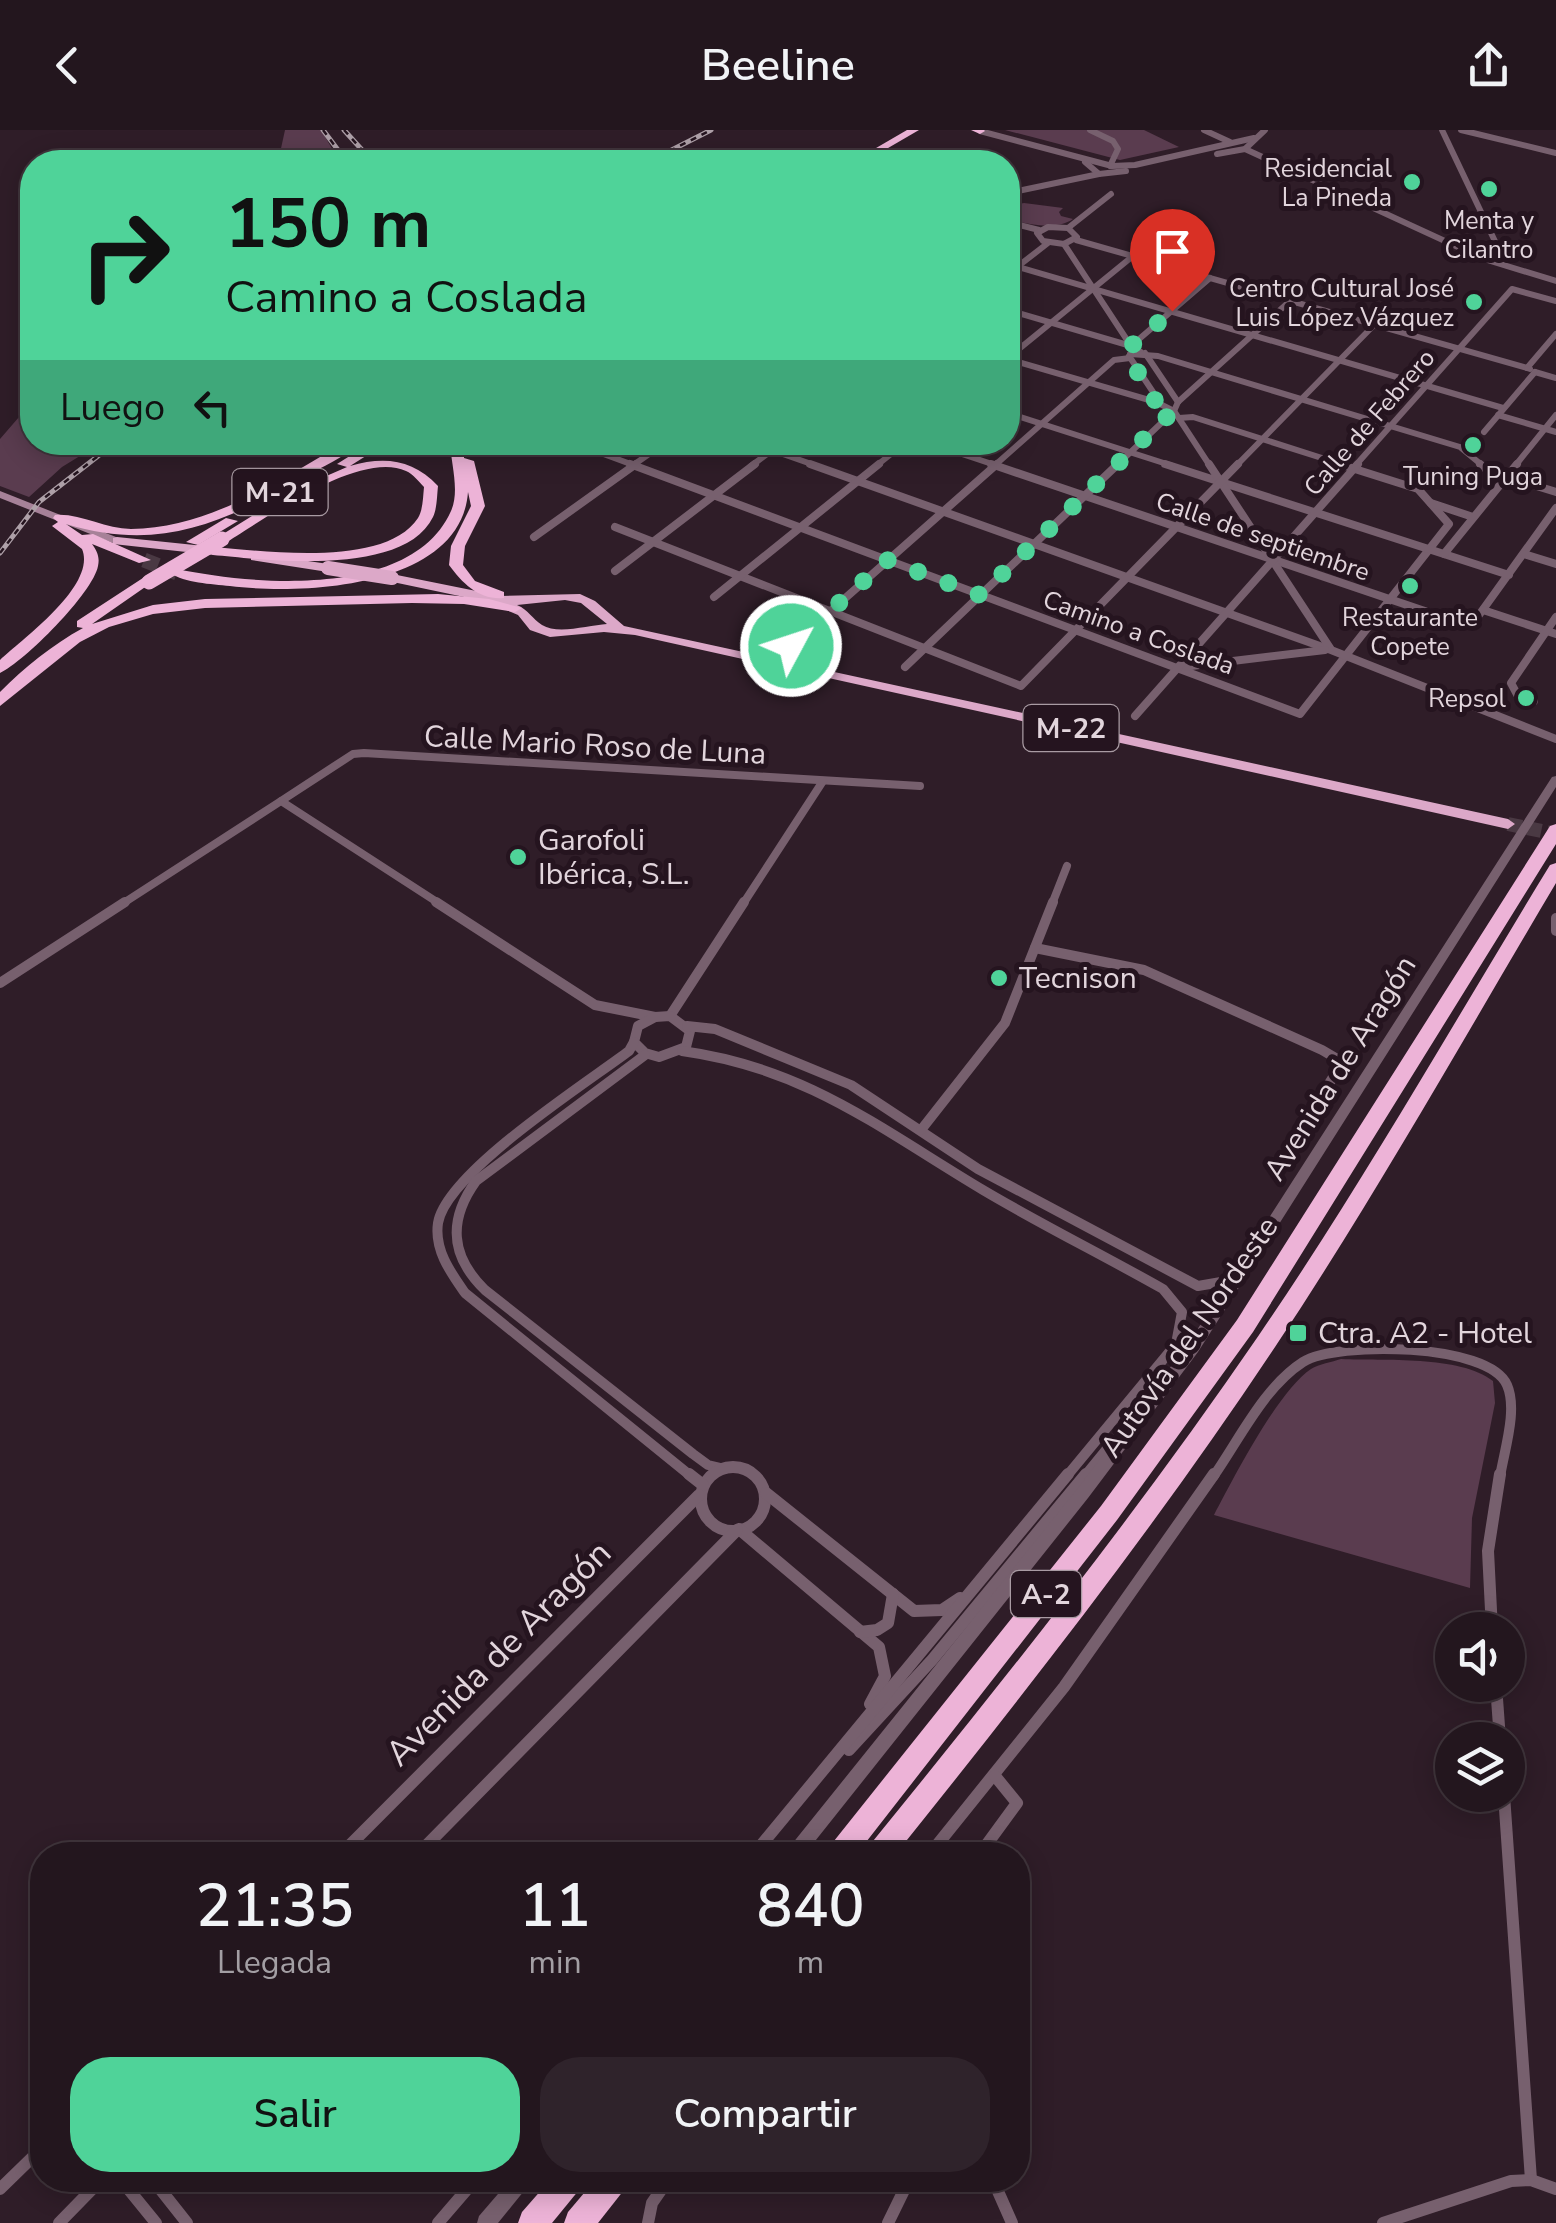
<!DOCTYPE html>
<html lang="es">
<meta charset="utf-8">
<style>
body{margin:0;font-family:"Nunito Sans",sans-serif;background:#2f232b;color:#f1f3f6;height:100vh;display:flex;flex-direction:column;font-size:38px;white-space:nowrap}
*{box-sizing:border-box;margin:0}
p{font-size:32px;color:#a39fa4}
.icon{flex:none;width:55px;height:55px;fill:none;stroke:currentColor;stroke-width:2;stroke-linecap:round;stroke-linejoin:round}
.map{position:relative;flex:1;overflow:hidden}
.sheet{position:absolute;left:30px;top:1712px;width:1000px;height:350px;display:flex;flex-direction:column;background:#23161e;border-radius:40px;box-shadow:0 5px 25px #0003,0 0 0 2px #40353c}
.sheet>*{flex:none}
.top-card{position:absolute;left:20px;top:20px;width:1000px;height:305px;border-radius:40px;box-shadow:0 5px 25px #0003,0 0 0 2px #40353c;background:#4fd399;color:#111;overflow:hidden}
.fabs{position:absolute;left:1435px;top:1482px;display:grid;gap:20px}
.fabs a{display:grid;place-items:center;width:90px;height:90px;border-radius:50%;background:#23161e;box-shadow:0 5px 25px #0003,0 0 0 2px #40353c;font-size:50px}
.pin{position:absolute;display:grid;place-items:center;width:85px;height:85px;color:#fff;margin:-102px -42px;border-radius:50% 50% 50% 0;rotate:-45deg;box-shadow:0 0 10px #0007}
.pin .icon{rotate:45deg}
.me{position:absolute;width:110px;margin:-55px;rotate:50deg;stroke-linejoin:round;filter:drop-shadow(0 0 8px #0008)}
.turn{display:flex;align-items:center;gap:35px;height:210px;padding:0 40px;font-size:45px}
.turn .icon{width:130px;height:130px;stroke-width:2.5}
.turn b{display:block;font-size:70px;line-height:85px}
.then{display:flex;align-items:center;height:95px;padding:0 40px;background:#0003;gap:20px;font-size:38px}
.eta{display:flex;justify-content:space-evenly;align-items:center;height:170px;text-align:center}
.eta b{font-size:60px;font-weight:600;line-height:70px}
.cta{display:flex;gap:20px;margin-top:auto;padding:20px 40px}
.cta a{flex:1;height:115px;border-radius:40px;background:#4fd399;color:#111;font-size:40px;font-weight:600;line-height:115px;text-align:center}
.cta a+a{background:#2f232b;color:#f1f3f6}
header{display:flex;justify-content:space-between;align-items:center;height:130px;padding:0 40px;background:#23161e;font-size:45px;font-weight:600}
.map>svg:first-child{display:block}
.green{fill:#5a3c4f}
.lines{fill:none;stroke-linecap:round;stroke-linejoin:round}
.trunk-tunnel{stroke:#4a3943;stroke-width:14;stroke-dasharray:14 6;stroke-linecap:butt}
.motorway-tunnel{stroke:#4a3943;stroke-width:15;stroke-dasharray:15 8;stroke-linecap:butt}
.minor-far3{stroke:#77606e;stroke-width:6}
.minor-far2{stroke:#77606e;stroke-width:8}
.minor-far1{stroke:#77606e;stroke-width:10}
.minor{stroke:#77606e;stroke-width:12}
.tertiary{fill:#77606e;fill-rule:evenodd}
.secondary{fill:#a68198;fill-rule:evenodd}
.trunk{fill:#dca8c8;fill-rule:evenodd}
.motorway{fill:#edb3d7;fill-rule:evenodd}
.rail-casing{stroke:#aea0a8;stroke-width:5}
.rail{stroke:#25141f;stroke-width:2.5;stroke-dasharray:6;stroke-linecap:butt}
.trunk-bridge{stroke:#dca8c8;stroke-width:14}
.motorway-bridge{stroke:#edb3d7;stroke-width:15}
.route{stroke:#4fd399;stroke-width:18;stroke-dasharray:0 32.4}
.poi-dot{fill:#4fd399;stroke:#25141f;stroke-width:4}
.labels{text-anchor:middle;stroke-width:10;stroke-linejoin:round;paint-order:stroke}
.far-poi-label{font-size:25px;fill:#e2d5dc;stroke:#25141f;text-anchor:end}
.far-street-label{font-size:25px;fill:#e2d5dc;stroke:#25141f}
.shield{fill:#25141f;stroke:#a99ba3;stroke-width:2.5}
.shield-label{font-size:28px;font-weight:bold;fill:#e2d5dc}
.street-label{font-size:30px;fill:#e2d5dc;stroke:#25141f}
.poi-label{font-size:30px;fill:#e2d5dc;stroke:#25141f;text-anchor:start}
.near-street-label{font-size:35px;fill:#e2d5dc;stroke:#25141f}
</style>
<header><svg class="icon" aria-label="back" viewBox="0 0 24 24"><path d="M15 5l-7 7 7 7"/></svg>Beeline<svg class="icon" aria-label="share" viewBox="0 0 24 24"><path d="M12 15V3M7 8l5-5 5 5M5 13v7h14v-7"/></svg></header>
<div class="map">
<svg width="1556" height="2093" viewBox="0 0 1556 2093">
<rect width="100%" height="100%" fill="#2f1d28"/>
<g class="green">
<path d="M285 0H321L340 32H278Z"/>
<path d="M1005 0H1144L1179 17 1120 30Z"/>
<path d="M1024 73 1063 78 1059 82 1061 86 1073 89C1056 101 1026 94 1008 89V76Z"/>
<path d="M32 272V312L101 313 62 337 29 367 0 356V309Z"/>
<path d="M1341 1229C1383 1231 1460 1225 1493 1251L1495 1273 1472 1388 1470 1458 1214 1385C1233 1349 1278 1261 1311 1239 1319 1234 1332 1232 1341 1229Z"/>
</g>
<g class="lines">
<path class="trunk-tunnel" d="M1508 694 1556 704"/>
<path class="motorway-tunnel" d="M144 430 177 443"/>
<g class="minor-far3">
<path d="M1090 0 1113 11 1118 19 1110 36"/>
<path d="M1204 0 1230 12"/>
<path d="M1442 0 1502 126"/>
<path d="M1461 0 1556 23"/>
<path d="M980 1 1112 36 1135 35 1254 8"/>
<path d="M1245 19 1484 129 1556 151"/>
<path d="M1217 24 1245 19 1265 0"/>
<path d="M1085 32 1099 44 1126 41"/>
<path d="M1008 63 1099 44"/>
<path d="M1008 92 1039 100"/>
<path d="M1048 97 1068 98 1077 107 1064 114 1043 111 1037 103Z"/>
<path d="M1068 98 1111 64"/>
<path d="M1076 110 1527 238"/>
<path d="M1064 114 1131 216 1141 222"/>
<path d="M1008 134 1503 278"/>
<path d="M1008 144 1048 113"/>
<path d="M1008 180 1131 216"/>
<path d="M1131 216 1210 148"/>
<path d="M1145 223 1178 272"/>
<path d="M1130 224 1158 226 1460 317 1483 336"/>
<path d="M1129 226 1157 268"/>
<path d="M1008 228 1133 126"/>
<path d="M1008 229 1156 272 1174 281 1210 336"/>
<path d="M1530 239 1527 238 1556 204"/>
<path d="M1535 242 1556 248"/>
<path d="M1178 272 1290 171"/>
<path d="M1008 283 1173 336"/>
<path d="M1498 285 1556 302"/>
<path d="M1179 288 1193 287 1347 336"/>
<path d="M1484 302 1535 242"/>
<path d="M571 312 636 336"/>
<path d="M749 312 817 336"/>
<path d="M926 312 998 336"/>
<path d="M632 336 666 312"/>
<path d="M751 336 783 312"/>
<path d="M876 336 906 312"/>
<path d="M994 336 1114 230 1130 228"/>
<path d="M1116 336 1174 281 1178 272"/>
<path d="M1236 336 1374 195"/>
<path d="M1355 336 1512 159 1556 171"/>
<path d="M1515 336 1556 285"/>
</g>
<g class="minor-far2">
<path d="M630 334 1300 584 1449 394 1418 359 1339 334"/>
<path d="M810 334 1331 520 1556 609"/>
<path d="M991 334 1463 494 1474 492 1556 378"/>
<path d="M1165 334 1509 445"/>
<path d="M1209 334 1330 518"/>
<path d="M1480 334 1488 341 1556 362"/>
<path d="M1431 373 1473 387"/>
<path d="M615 397 1021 556 1238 334"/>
<path d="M534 407 636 334"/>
<path d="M1444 424 1517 334"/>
<path d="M1524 424 1556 434"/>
<path d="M615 441 755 334"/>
<path d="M714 467 879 334"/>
<path d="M1483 480 1556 504"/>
<path d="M791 516 997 334"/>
<path d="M905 537 1118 334"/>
<path d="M1183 537 1325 520"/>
<path d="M1534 571 1519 568 1511 553 1556 487"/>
<path d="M1135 586 1358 334"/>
<path d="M281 671 353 624 364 623 920 656"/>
<path d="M122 774 281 671 440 774"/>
<path d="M743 774 823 651"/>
<path d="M1052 774 1067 736"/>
</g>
<g class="minor-far1">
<path d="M436 772 595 875 655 887"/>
<path d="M1556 788V801"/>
<path d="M1035 818 1144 840 1322 920 1339 930 1340 936 1317 973"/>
<path d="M0 853 125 772"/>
<path d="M670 886 744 772"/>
<path d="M670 886 690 901 686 917 659 927 645 923 634 912 638 896 655 887Z"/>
<path d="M687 896 715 899 851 955 978 1039 1198 1156 1221 1152"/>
<path d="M634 912 629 921C585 954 446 1043 438 1093 434 1120 451 1143 465 1163L692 1347"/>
<path d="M682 921C806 938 879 998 983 1060 1042 1095 1103 1125 1163 1159L1182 1182 1176 1214 1066 1347"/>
<path d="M645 925 476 1051C448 1090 450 1126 485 1160L693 1324 708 1335 725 1339"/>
<path d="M921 1000 1005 893 1053 772"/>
<path d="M1084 1347 1133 1287"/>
<path d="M1213 1347C1239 1310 1264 1257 1303 1232 1337 1211 1489 1213 1507 1255 1518 1280 1504 1321 1500 1347"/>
</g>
<g class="minor">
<circle cx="733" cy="1369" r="32"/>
<path d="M689 1344 703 1355"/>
<path d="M766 1363 914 1481 942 1480 960 1468"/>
<path d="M739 1399 879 1517 885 1546 870 1574"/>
<path d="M1492 1500 1488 1421 1500 1344"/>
<path d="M860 1502 877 1500 888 1493 893 1464"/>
<path d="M1496 1555 1500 1610"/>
<path d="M849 1620 932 1530 1086 1344"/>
<path d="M1504 1665 1531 2050"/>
<path d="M340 1725 699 1365"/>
<path d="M417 1725 737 1400"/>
<path d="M753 1725 1068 1344"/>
<path d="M929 1725 1064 1557 1214 1344"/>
<path d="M979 1725 1017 1673 995 1646"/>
<path d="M121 2050 156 2093"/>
<path d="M153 2050 187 2093"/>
<path d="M993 2050 1012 2093"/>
<path d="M0 2059 42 2018"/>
<path d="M59 2093 101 2050"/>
<path d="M438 2093 475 2050"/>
<path d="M648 2093 652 2073 668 2050"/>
<path d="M888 2093 909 2050"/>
<path d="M1383 2093 1511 2051 1531 2050 1556 2059"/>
</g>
<g class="tertiary">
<path d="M1556 646V657L1198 1222 1088 1368 804 1725H786L788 1719 1078 1358 1188 1214 1552 647Z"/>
<path d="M510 2050H531L528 2056 498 2093H477L479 2086Z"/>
</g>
<path class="secondary" d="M0 361 121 409 122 411 113 413 0 368Z"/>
<g class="trunk">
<path d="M117 407 214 417 220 421 214 425 113 414V408Z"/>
<path d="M255 423 328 434 334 438 328 442 251 430V424Z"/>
<path d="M392 444 501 466 580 464 595 471 624 496 1508 689 1515 694 1508 699 635 505 604 502 550 507 530 500 518 485 488 472 388 451V445ZM565 470 581 473 607 494C589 495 558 505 542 495 532 489 529 480 517 475Z"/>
</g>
<g class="motorway">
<path d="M907 0H919L864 32H852Z"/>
<path d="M971 0H984L985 1 980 4Z"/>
<path d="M346 312H362C345 327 322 337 302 348 221 394 159 422 66 394L82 405 93 404 151 430 139 433 92 414C97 421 100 427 98 436 93 463 24 532 0 543V530C24 508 97 455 82 419L52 396 58 392 53 388 55 385C80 383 105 399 131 399 210 398 279 350 346 312Z"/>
<path d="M372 312H388L350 336C384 326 413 329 438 356 437 365 437 379 433 387 404 447 267 430 213 425L206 421 213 417C265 421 385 438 418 388 423 380 423 367 424 357 419 352 413 344 406 341 360 320 266 388 227 412L215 409 292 361 347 337 337 334Z"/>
<path d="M450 312H464V328L474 331 485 376 465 416 463 435 475 451 504 462V468C479 470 463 454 449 435L451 416 471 376 468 362C461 459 300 465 230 456 211 454 185 453 170 443L177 439C253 455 412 469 451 381 460 361 451 334 450 312Z"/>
<path d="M226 388 238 391 198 415 186 412Z"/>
<path d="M146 446 151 447V453L92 494 153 475 205 469 438 464 489 469 522 478 515 482 464 474 412 473 205 478 153 484 109 497 80 512 0 576V562C25 537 52 515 83 498L77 497V491Z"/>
<path d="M1556 694V714L1253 1202 1117 1390 856 1725H826L830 1716 1101 1376 1237 1190 1550 696Z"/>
<path d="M1556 733V753C1464 908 1376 1065 1277 1214 1159 1392 1028 1559 895 1725H865L869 1716C1004 1550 1138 1382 1259 1205 1363 1053 1454 892 1550 735Z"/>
<path d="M550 2050H584L579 2060 552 2093H518L522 2082Z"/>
<path d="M595 2050H629L624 2060 598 2093H564L568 2082Z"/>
</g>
<g class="rail-casing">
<g id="rail">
<path d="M323 0 347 32"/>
<path d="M344 0 373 32"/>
<path d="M648 32 711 0"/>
<path d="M0 423 39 372 116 312"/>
</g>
</g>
<use href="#rail" class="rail"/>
<path class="trunk-bridge" d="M328 438 392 448"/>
<path class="motorway-bridge" d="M149 452 222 409"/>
</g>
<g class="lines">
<path class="route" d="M791 516 887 430 980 465 1174 280 1156 272 1128 226 1131 216 1172 181"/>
</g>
<g class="poi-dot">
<circle cx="1412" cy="52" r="10"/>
<circle cx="1489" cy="59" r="10"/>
<circle cx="1474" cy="172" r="10"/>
<circle cx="1473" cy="315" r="10"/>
<circle cx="1410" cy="456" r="10"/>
<circle cx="1526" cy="568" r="10"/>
<circle cx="518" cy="727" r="10"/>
<circle cx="999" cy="848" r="10"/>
<rect x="1288" y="1193" width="20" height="20" rx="5"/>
</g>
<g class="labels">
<g class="far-poi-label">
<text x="1392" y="47">Residencial<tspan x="1392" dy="29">La Pineda</tspan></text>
<text x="1489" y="99" text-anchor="middle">Menta y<tspan x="1489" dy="29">Cilantro</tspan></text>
<text x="1454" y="167">Centro Cultural José<tspan x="1454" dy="29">Luis López Vázquez</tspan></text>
<text x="1473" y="355" text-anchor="middle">Tuning Puga</text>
<text x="1410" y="496" text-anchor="middle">Restaurante<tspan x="1410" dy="29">Copete</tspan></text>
<text x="1506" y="577">Repsol</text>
</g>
<g class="far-street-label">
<text transform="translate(1369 292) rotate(-49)" y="9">Calle de Febrero</text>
<text transform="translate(1263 406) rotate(19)" y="9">Calle de septiembre</text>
<text transform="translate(1139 502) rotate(20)" y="9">Camino a Coslada</text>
</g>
<g class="shield">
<rect x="232.5" y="339" width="95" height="46" rx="8"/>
<rect x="1023.5" y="575" width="95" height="46" rx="8"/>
<rect x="1011" y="1441" width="70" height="46" rx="8"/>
</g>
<g class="shield-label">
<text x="280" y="372">M-21</text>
<text x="1071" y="608">M-22</text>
<text x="1046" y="1474">A-2</text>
</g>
<g class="street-label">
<text transform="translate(595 615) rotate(3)" y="10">Calle Mario Roso de Luna</text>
<text transform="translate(1340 938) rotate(-58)" y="10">Avenida de Aragón</text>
<text transform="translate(1189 1207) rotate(-55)" y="10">Autovía del Nordeste</text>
</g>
<g class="poi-label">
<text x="538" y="720">Garofoli<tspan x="538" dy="34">Ibérica, S.L.</tspan></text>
<text x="1019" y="858">Tecnison</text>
<text x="1318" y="1213">Ctra. A2 - Hotel</text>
</g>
<g class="near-street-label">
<text transform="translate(498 1523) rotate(-45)" y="12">Avenida de Aragón</text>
</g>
</g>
</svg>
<div class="fabs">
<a><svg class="icon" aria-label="sound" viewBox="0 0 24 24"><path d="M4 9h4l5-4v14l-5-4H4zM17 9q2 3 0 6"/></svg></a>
<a><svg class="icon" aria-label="layers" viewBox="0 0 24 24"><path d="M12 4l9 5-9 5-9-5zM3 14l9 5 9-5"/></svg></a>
</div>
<div class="pin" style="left:1172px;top:181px;background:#d93025"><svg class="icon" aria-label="arrive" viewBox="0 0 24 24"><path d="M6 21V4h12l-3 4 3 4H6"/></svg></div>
<svg class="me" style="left:791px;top:516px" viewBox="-20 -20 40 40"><circle r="17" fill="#4fd399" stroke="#fff" stroke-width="3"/><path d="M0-11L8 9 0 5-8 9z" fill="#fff"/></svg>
<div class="top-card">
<div class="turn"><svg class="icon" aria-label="right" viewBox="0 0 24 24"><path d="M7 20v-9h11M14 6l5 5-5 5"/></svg><div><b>150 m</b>Camino a Coslada</div></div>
<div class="then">Luego<svg class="icon" aria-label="left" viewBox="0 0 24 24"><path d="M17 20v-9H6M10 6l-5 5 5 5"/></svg></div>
</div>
<section class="sheet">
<div class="eta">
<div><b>21:35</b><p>Llegada</p></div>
<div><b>11</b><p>min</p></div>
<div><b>840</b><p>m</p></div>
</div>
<div class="cta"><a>Salir</a><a>Compartir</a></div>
</section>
</div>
